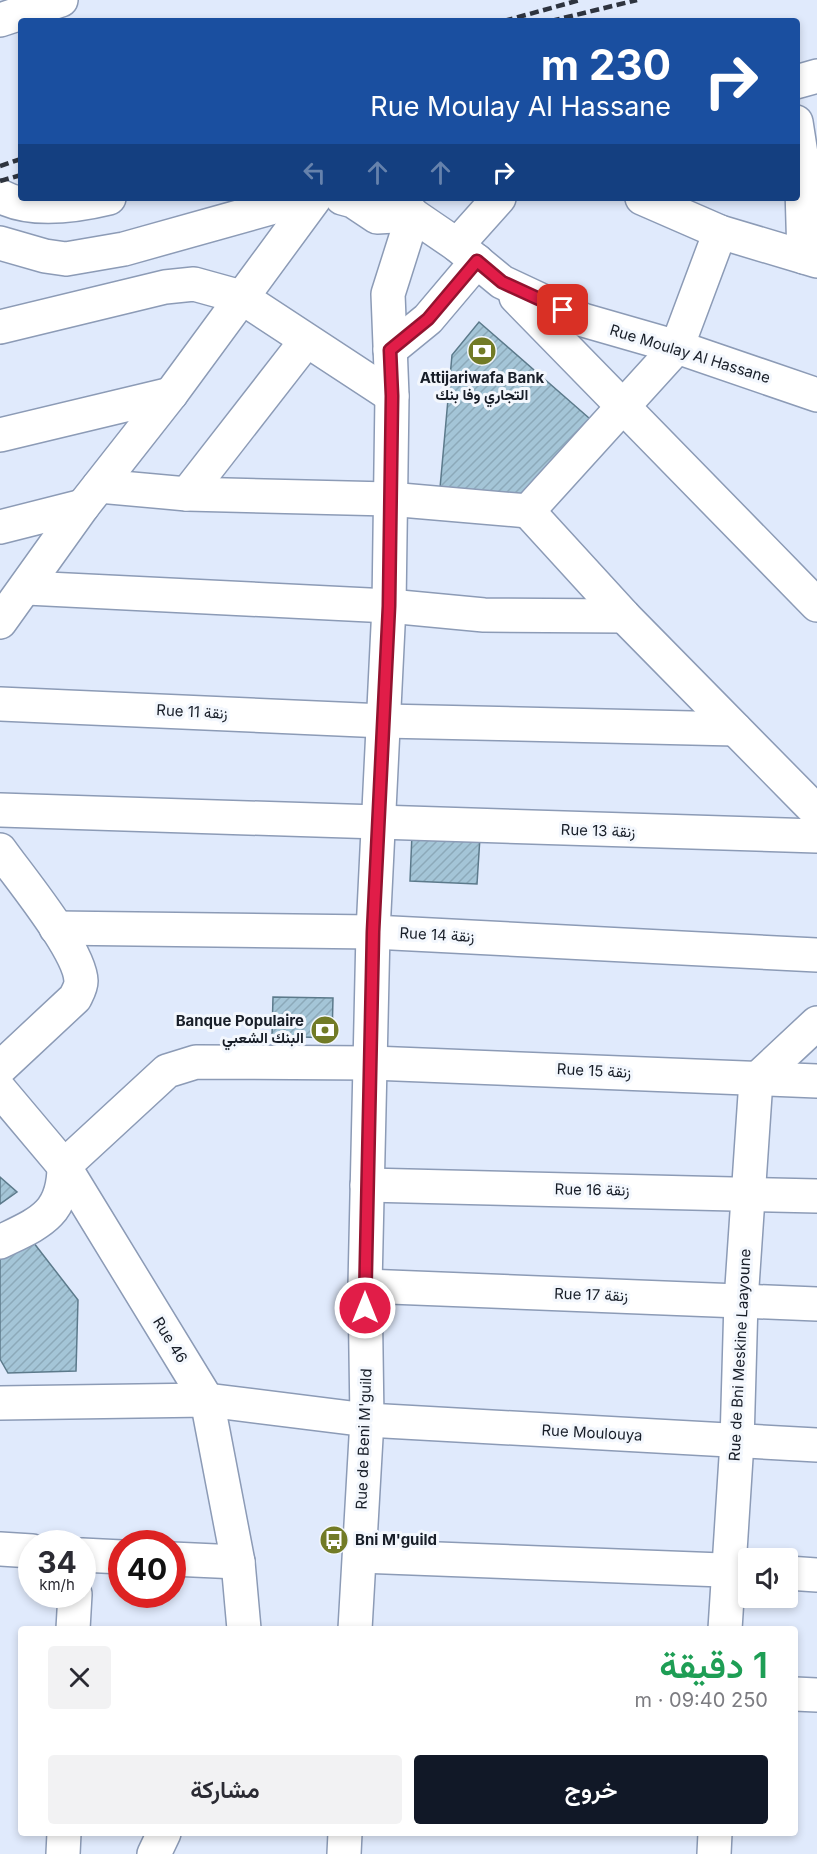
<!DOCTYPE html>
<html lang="ar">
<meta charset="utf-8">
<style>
body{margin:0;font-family:Inter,Vazirmatn,sans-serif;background:#f2f2f3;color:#2b2b33;direction:rtl;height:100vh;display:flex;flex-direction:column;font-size:22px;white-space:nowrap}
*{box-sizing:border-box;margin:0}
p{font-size:20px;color:#7c7c81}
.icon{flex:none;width:33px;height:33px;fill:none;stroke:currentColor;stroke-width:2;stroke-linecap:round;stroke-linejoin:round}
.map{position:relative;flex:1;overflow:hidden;direction:ltr}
.side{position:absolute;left:18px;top:1626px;width:780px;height:210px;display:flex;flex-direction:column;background:#fff;border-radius:6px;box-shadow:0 3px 9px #0003;direction:rtl}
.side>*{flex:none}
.top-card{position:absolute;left:18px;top:18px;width:782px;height:183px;border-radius:6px;box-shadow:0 3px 9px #0003;direction:rtl;background:#1a4fa0;color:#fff;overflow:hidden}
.fabs{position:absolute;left:738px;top:1548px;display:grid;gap:12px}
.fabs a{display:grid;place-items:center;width:60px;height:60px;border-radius:6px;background:#fff;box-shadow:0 3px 9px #0003;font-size:30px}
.speed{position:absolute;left:18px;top:1530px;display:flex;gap:12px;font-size:30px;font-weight:700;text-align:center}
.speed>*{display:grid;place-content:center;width:78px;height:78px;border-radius:50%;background:#fff;box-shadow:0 3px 9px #0003;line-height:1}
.speed small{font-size:15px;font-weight:400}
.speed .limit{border:9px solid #d22;background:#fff;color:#111}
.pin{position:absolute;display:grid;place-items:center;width:51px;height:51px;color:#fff;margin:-26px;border-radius:12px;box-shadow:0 3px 9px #0006}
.me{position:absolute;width:66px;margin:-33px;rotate:0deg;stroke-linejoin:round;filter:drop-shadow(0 0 4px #0008)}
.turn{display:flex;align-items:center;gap:21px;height:126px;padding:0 30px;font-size:27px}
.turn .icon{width:78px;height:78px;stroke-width:2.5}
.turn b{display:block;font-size:42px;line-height:51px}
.lanes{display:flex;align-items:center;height:57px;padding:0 30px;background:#0003;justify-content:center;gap:30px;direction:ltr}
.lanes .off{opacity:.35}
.round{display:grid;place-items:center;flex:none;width:63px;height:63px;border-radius:6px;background:#f2f2f3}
.overview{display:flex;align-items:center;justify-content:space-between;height:102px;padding:0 30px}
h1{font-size:36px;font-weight:600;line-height:45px;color:#1e9e55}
.primary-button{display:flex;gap:12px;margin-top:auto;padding:12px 30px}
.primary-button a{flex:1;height:69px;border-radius:6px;background:#111827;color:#fff;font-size:24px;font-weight:600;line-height:69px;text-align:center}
.primary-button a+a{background:#f2f2f3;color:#2b2b33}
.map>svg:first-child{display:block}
.building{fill:url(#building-hatch);stroke:#5c7a8b;stroke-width:1.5}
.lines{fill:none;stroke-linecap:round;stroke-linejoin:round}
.minor-casing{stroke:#8c9bb6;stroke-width:36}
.minor{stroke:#fff;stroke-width:33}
.rail{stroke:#2e343f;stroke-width:4.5;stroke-dasharray:9 4.5;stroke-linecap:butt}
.route-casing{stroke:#92132f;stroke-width:15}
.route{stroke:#e11d48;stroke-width:10}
.labels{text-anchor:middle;stroke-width:6;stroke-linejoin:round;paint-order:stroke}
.street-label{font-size:15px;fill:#181e28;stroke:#f3f7fd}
.poi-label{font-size:15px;font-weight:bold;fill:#181e28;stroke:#f3f7fd}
</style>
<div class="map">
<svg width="817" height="1854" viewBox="0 0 817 1854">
<defs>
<pattern id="building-hatch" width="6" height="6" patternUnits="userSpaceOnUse" patternTransform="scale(1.5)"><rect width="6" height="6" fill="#a4c5d7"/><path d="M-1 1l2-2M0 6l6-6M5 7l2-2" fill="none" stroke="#8ca9b9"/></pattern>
</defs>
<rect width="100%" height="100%" fill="#e0eafc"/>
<g class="building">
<path d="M479 322 597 425 528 504 439 499 452 355Z"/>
<path d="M412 834 480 837 477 884 410 881Z"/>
<path d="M273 997 333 998 332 1038 272 1036Z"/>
<path d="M0 1177 17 1192 0 1204Z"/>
<path d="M30 1238 78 1300 76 1371 8 1373 0 1359V1254Z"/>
</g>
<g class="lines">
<g class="minor-casing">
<g id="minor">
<path d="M0 20 61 0"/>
<path d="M796 82 817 76"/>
<path d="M796 122 801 154 804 257"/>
<path d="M0 196C31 213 76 206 109 198"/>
<path d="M342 198 353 201 377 217 413 215"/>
<path d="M642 198 720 232 817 261"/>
<path d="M401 200 413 215 457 245 502 282 583 320 677 347 817 395"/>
<path d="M0 243 45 256 66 259 124 249 306 198"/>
<path d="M457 245 499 198"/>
<path d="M516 297 817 605"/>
<path d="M0 327 165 287 194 284 241 297 392 396"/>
<path d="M390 350 428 319 477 261"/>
<path d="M0 435 171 394"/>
<path d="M99 486 187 494 389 499 528 511"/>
<path d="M187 494 306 341"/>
<path d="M528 511 624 616 817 812"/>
<path d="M528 511 677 347 720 232"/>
<path d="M0 527 83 506"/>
<path d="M27 588 389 606 484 615 624 616"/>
<path d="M0 622 83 506 171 394 315 198"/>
<path d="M0 704 384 721 735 729"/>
<path d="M0 810 817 836"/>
<path d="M0 850C19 877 80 950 81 981 81 987 78 992 75 998L0 1068"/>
<path d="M56 928 373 932 817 955"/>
<path d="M0 1090 64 1166 207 1400 238 1562 244 1629"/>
<path d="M367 1185 817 1196"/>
<path d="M0 1242C39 1223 64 1215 64 1166L167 1071 196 1062 372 1063 817 1081"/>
<path d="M365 1286 817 1304"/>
<path d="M0 1403 207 1400 367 1420 817 1445"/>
<path d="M0 1549 32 1551"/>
<path d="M82 1555 122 1557"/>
<path d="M360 1556 748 1571"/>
<path d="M172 1559 238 1562"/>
<path d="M788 1573 817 1575"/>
<path d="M73 1629 75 1594"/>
<path d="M355 1629 367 1420 365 1286 373 932 389 606 392 396 388 294 413 215"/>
<path d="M725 1629 737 1442 741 1301 756 1080 817 1023"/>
<path d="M795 1694 817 1695"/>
<path d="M63 1854 64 1833"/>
<path d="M154 1854 164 1833"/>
<path d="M344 1854 345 1833"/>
<path d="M714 1854 715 1833"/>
</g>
</g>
<use href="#minor" class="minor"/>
<g class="rail">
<path d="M504 21 580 0"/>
<path d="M551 21 637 0"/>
<path d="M0 166 21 159"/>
<path d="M0 181 21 175"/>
</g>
</g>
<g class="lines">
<g class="route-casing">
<path id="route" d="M365 1308 373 932 389 606 392 396 390 350 428 319 477 261 502 282 563 310"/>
</g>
<use href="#route" class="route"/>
</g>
<defs>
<g id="bank-disc" transform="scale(1.5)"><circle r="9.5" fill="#727b26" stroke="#f3f7fd"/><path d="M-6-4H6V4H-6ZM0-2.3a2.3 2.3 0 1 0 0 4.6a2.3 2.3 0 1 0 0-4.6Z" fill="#fff"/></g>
<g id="bus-disc" transform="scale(1.5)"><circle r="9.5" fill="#727b26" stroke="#f3f7fd"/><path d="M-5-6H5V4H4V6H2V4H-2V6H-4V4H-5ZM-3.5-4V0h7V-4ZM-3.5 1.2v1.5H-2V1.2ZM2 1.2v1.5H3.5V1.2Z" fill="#fff"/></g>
</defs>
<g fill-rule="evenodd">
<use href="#bank-disc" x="482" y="351"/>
<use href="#bank-disc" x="325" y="1030"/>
<use href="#bus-disc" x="334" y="1540"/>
</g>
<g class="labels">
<g class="street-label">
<text transform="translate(690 354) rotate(17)" y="5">Rue Moulay Al Hassane</text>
<text transform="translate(192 712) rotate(3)" y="5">Rue 11 زنقة</text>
<text transform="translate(598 831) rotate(2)" y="5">Rue 13 زنقة</text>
<text transform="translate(437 935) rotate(3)" y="5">Rue 14 زنقة</text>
<text transform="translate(594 1071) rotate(3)" y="5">Rue 15 زنقة</text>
<text transform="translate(592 1190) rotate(1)" y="5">Rue 16 زنقة</text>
<text transform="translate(591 1295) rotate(2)" y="5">Rue 17 زنقة</text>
<text transform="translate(170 1340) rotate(58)" y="5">Rue 46</text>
<text transform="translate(740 1355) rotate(-87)" y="5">Rue de Bni Meskine Laayoune</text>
<text transform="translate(592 1433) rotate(3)" y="5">Rue Moulouya</text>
<text transform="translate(364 1439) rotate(-88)" y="5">Rue de Beni M'guild</text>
</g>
<g class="poi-label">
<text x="482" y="383">Attijariwafa Bank<tspan x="482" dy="17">التجاري وفا بنك</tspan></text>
<text x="304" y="1026" text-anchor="end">Banque Populaire<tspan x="304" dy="17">البنك الشعبي</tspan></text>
<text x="355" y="1545" text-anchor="start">Bni M'guild</text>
</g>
</g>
</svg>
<div class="fabs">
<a><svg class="icon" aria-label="sound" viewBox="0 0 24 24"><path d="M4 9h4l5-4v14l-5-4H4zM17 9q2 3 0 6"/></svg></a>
</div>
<div class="speed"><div>34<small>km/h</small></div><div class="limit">40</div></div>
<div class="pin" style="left:563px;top:310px;background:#d93025"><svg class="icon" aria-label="arrive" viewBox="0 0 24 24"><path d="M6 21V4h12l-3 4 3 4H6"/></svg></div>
<svg class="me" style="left:365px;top:1308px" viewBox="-20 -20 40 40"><circle r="17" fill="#e11d48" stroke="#fff" stroke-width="3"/><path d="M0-11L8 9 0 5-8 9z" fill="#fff"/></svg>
<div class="top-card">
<div class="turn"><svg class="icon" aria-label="right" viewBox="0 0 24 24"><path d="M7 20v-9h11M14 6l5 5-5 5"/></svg><div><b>230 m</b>Rue Moulay Al Hassane</div></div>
<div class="lanes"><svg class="icon off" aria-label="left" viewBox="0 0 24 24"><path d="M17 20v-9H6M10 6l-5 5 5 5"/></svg><svg class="icon off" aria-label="ahead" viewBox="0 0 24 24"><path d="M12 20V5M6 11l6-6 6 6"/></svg><svg class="icon off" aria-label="ahead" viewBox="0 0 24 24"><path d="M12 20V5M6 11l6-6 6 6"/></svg><svg class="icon" aria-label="right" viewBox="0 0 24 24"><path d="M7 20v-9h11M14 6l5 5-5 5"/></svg></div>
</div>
<section class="side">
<div class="overview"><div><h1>1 دقيقة</h1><p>250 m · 09:40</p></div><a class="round"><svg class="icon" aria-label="close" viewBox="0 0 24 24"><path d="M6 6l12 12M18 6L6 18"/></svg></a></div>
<div class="primary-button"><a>خروج</a><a>مشاركة</a></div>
</section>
</div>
